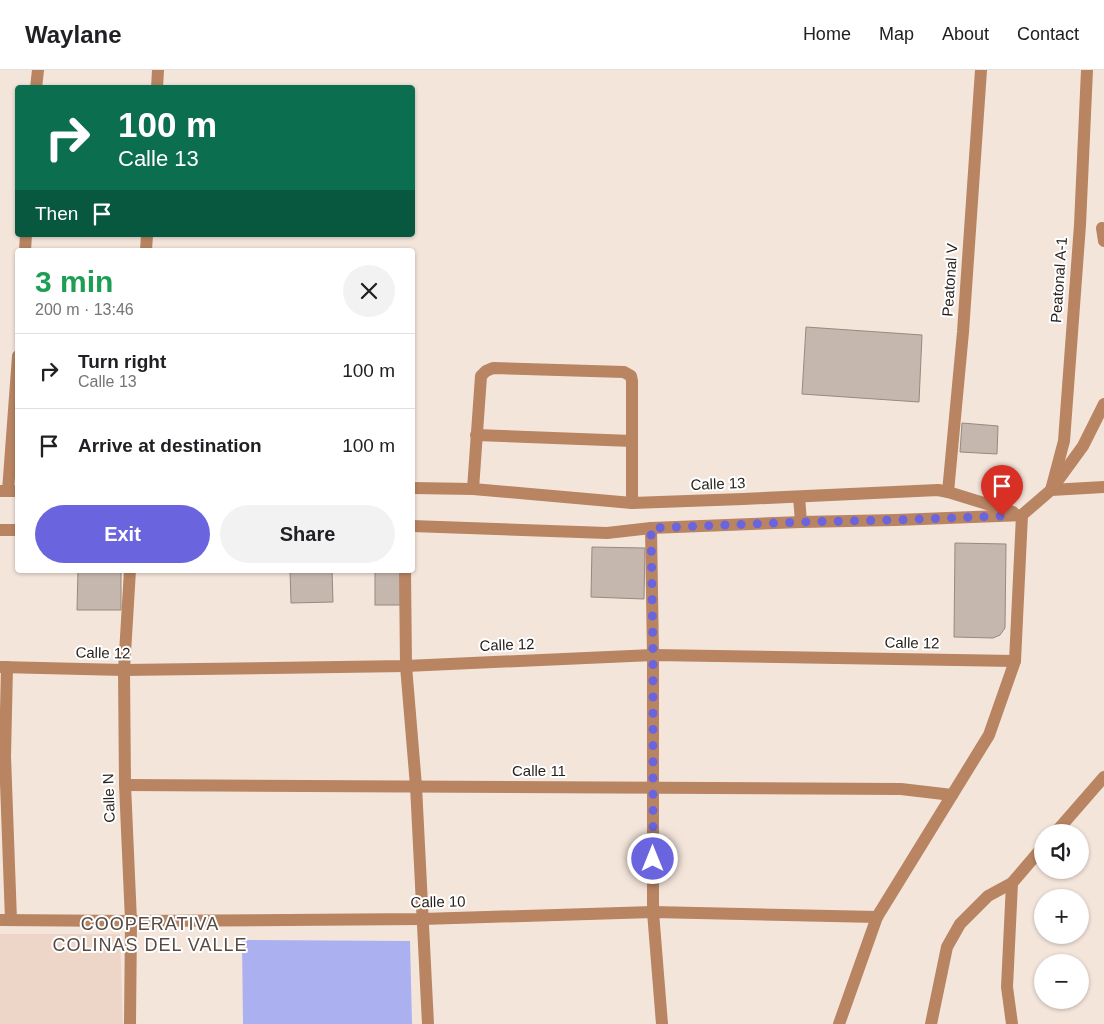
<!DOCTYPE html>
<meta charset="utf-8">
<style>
body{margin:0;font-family:Helvetica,sans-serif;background:#f2f2f2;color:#202124;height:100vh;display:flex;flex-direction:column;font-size:19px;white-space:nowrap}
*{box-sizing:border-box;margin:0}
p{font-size:16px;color:#757577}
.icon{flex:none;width:28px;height:28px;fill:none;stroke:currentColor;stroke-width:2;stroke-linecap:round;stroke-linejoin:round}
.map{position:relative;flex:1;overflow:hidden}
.sheet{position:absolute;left:15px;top:178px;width:400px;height:325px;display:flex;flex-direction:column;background:#fff;border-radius:5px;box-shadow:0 1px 4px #0004}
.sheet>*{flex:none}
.guide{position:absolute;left:15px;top:15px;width:400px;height:152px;border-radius:5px;box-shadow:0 1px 4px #0004;background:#0b6e4f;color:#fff;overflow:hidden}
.buttons{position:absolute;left:1034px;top:754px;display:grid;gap:10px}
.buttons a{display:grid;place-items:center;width:55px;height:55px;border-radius:50%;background:#fff;box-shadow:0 1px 4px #0004;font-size:25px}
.pin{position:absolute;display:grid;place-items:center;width:42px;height:42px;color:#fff;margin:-51px -21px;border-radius:50% 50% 50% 0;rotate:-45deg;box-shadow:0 0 5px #0007}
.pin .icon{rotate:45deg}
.me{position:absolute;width:55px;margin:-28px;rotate:0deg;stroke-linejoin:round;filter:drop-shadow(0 0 4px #0008)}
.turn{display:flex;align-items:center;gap:18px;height:105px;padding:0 20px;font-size:22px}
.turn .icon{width:65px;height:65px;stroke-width:2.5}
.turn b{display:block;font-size:35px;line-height:42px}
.then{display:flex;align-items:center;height:48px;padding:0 20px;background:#0003;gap:10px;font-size:19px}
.round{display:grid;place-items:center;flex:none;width:52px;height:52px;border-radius:26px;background:#f2f2f2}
.overview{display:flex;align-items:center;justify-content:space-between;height:85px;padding:0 20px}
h1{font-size:30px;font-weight:600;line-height:38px;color:#1e9e55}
.primary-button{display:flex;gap:10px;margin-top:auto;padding:10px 20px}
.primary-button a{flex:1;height:58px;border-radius:30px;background:#6a65df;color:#fff;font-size:20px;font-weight:600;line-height:58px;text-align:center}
.primary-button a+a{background:#f2f2f2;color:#202124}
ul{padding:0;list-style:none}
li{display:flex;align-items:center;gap:15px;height:75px;padding:0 20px;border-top:1px solid #e0e0e0}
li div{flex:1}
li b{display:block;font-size:19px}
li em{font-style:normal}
header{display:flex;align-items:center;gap:30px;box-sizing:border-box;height:70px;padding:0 25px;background:#fff;border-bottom:1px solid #e0e0e0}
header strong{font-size:24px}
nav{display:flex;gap:28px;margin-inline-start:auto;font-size:18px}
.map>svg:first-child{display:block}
.built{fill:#edd6c8}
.green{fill:#abb0f0}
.building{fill:#c6b7ae;stroke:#978980}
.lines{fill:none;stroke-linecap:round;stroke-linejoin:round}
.service{stroke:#b88462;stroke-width:12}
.minor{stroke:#b88462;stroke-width:12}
.tertiary{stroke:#b88462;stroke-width:12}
.route{stroke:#6a65df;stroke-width:9;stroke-dasharray:0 16.2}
.labels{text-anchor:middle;stroke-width:4;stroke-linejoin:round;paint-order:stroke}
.street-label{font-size:15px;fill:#241f1b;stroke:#fff}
.quarter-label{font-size:18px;letter-spacing:1px;fill:#564a42;stroke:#fff}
</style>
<header>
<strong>Waylane</strong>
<nav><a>Home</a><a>Map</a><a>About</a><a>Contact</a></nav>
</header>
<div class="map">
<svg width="1104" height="954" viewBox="0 0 1104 954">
<rect width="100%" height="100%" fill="#f4e5db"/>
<path class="built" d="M0 864H120L123 954H0Z"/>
<path class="green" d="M242 870 410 871 412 954H243Z"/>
<g class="building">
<path d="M806 257 922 265 919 332 802 324Z"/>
<path d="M962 353 998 356 997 384 960 382Z"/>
<path d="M955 473 1006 474 1005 558 1000 565 993 568 954 567Z"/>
<path d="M592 477 645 478 644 529 591 527Z"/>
<path d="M78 500H121V540H77Z"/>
<path d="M290 500H332L333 532 291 533Z"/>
<rect x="375" y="500" width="28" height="35"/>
</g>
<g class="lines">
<g class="service">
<path d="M1102 158 1104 171"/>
<path d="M476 365 632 371"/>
<path d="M473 419 481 306 486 301 493 298 624 302 631 306 632 311V433"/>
<path d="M799 427 801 452"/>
</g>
<g class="minor">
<path d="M36 18 38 0"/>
<path d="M157 18 158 0"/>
<path d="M25 180 26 165"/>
<path d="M146 180 147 165"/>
<path d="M1051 420 1064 371 1080 155 1087 0"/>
<path d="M8 421 18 286"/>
<path d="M948 422 963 262 981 0"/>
<path d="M651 458 653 585V842L662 954"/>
<path d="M405 500 406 596 416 716 428 954"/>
<path d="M0 597 124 600 406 596 653 585 1015 591"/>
<path d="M7 597 5 686 11 850"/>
<path d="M125 715 901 719 952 725"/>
<path d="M1056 762 1104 707"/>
<path d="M0 850 131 851 422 849 653 842 877 847"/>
<path d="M130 954 131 851 125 715 124 600 130 500"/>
<path d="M839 954 877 847 989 665 1015 591 1022 445"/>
<path d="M931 954 947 877 960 854 988 826 1012 813 1042 778"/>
<path d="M1012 954 1007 917 1012 813"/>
</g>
<g class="tertiary">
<path d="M412 418 473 419 632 433 743 429 938 420 948 422 1013 442"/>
<path d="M1051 420 1104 417"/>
<path d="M0 421H18"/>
<path d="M412 456 607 463 651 458 801 452 896 450 1022 445 1051 420 1083 376 1104 334"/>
<path d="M0 460H18"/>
</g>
</g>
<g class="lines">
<path class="route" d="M653 789V585L651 458 801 452 896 450 1002 446"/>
</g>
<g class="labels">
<g class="street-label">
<text transform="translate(950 210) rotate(-86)" y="5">Peatonal V</text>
<text transform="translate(1059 210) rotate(-86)" y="5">Peatonal A-1</text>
<text transform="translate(718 414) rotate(-2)" y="5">Calle 13</text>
<text transform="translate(912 573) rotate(1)" y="5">Calle 12</text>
<text transform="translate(507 575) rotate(-2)" y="5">Calle 12</text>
<text transform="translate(103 583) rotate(1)" y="5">Calle 12</text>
<text x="539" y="706">Calle 11</text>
<text transform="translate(109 728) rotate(-92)" y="5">Calle N</text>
<text transform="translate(438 832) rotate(-1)" y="5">Calle 10</text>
</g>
<g class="quarter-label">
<text x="150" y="860">COOPERATIVA<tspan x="150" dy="21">COLINAS DEL VALLE</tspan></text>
</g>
</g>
</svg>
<div class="buttons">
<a><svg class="icon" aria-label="sound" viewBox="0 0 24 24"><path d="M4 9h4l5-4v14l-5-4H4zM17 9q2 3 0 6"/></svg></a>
<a>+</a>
<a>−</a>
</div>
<div class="pin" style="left:1002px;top:446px;background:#d93025"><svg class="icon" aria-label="arrive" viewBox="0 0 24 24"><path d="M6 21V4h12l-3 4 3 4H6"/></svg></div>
<svg class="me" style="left:653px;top:789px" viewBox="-20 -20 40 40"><circle r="17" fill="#6a65df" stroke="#fff" stroke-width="3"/><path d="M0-11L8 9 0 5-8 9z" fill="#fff"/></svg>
<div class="guide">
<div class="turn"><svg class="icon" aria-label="right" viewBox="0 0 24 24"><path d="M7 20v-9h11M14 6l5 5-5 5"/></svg><div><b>100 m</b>Calle 13</div></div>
<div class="then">Then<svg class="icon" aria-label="arrive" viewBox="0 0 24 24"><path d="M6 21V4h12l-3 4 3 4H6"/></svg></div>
</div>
<section class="sheet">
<div class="overview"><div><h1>3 min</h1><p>200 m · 13:46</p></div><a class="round"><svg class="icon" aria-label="close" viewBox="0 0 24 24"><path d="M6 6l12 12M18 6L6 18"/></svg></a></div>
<ul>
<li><svg class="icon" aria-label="right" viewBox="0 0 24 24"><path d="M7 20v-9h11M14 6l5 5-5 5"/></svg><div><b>Turn right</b><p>Calle 13</p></div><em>100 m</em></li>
<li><svg class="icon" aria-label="arrive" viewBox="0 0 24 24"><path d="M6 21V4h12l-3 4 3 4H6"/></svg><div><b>Arrive at destination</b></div><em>100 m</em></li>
</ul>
<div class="primary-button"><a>Exit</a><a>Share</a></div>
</section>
</div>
